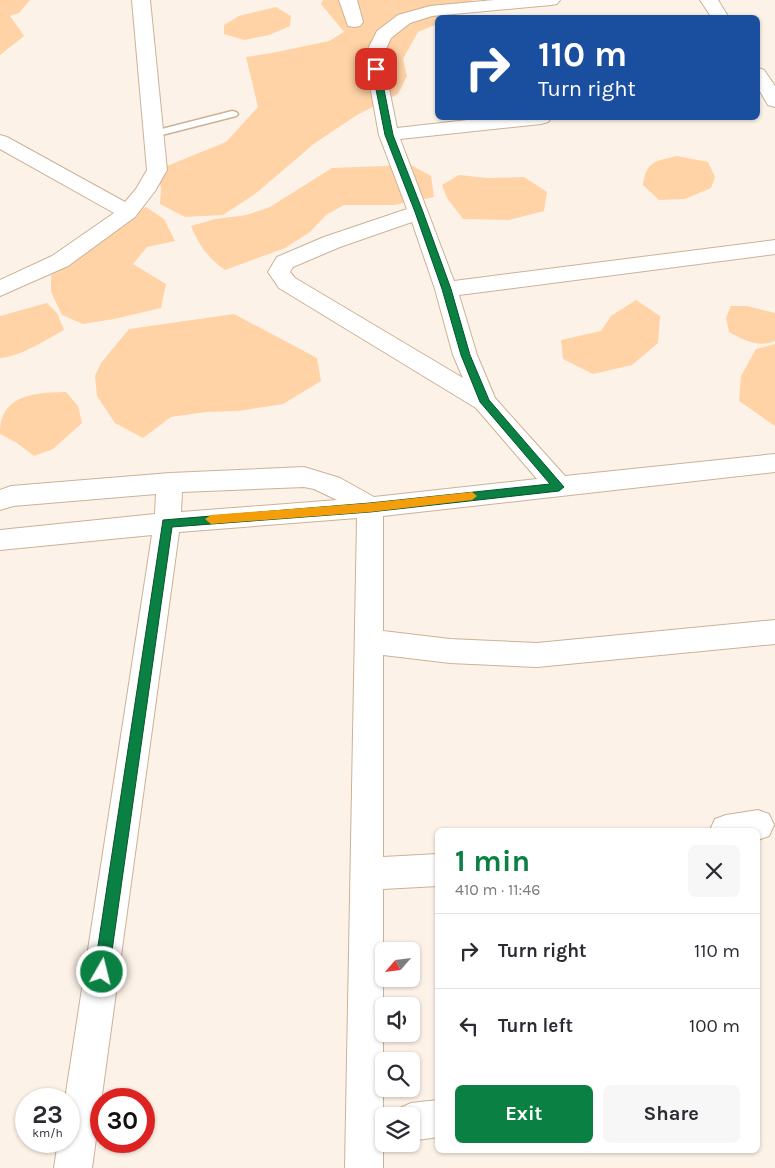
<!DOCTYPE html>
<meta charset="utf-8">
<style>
body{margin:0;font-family:Karla,sans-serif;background:#f7f7f7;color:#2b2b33;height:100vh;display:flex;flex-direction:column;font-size:19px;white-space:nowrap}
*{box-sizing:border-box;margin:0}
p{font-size:16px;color:#7c7c81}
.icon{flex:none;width:28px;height:28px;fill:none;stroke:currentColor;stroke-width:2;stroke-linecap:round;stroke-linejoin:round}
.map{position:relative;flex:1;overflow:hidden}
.panel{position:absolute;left:435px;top:828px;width:325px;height:325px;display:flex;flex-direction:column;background:#fff;border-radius:8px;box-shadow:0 1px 4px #0004}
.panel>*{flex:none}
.guide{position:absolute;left:435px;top:15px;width:325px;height:105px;border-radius:8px;box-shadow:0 1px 4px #0004;background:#1a4fa0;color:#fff;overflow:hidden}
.needle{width:32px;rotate:242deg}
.buttons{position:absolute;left:375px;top:942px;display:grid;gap:10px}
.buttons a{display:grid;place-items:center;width:45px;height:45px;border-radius:8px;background:#fff;box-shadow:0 1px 4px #0004;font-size:25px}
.speed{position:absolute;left:15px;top:1088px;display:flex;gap:10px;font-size:25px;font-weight:700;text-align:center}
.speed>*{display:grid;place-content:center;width:65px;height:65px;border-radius:50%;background:#fff;box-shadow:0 1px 4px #0004;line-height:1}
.speed small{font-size:12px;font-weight:400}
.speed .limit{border:8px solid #d22;background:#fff;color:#111}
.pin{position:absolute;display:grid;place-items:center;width:42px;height:42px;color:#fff;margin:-21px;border-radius:10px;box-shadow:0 2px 8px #0006}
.me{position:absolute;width:55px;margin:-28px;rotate:8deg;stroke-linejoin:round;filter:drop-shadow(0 0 4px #0008)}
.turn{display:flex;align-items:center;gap:18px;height:105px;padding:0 20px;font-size:22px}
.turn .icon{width:65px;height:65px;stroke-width:2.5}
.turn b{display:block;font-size:35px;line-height:42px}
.round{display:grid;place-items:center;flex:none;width:52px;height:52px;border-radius:8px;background:#f7f7f7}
.summary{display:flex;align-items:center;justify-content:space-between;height:85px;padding:0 20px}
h1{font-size:30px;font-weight:700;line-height:38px;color:#0b8043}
.cta{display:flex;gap:10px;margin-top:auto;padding:10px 20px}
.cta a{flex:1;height:58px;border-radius:8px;background:#0b8043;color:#fff;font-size:20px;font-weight:700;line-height:58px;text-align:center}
.cta a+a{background:#f7f7f7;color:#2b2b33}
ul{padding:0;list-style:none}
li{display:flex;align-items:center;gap:15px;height:75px;padding:0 20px;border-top:1px solid #e1e1e2}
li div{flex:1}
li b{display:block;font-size:19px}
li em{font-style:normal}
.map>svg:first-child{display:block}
.green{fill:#ffd3a5}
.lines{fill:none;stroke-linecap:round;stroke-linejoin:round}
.lane-casing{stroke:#cbb297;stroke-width:3}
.street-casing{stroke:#cbb297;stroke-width:2}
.lane{fill:#fff;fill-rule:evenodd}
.street{fill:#fff;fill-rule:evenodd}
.route{fill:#0b8043;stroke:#07532c}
.slow{fill:#f59e0b}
</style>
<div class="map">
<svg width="775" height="1168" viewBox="0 0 775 1168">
<rect width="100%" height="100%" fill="#fdf2e7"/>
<g class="green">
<path d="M0 0H30L19 13 10 16 24 36 0 55Z"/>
<path d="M323 0H473L451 17 438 18 437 24 418 32 403 59 407 76 398 94 357 115 315 143 255 194 223 215 185 217 160 204 161 188 157 170 226 142 258 107 246 57 272 53 329 41 344 32 321 4Z"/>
<path d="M276 7 291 16 290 26 269 35 244 40 224 34V25L239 16Z"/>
<path d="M677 156 708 162 715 177 711 188 685 199 659 200 643 185C646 161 656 161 677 156Z"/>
<path d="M411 165 431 176 434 197 394 205H344L326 215 310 232 285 248 225 270C208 258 199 245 191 226L215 219 247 215 270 207 332 168Z"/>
<path d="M459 175 487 178 524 177 547 192 544 211 509 220 463 219 447 198 442 185Z"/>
<path d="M146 207 164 219 175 241 147 247 133 264 166 284 161 308 114 319 83 324 62 315 51 292V275L85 253 110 225Z"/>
<path d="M636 300 660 316 658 343 632 365 593 374 563 359 561 340 601 331 611 316Z"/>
<path d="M47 303 57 313 64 330C45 340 22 356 0 358V316Z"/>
<path d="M731 306H747L775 313V341C759 348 743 340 729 332L726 318Z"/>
<path d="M234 314 317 358 321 381 283 404 238 411 206 412 171 417 143 438 115 423 97 396 95 376 101 363 129 329Z"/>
<path d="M775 344V426L739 401 741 376 756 349Z"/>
<path d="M66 392 78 406 82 423 53 449 34 456 17 443 0 434C0 394 34 393 66 392Z"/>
</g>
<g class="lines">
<g class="lane-casing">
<path id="lane" d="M232 111 236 112 238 114 236 116 154 137 148 134 150 132Z"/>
</g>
<g class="street-casing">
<g id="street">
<path d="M132 0H150L167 170 155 191 135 217 68 266 0 296V280L52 256 114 213 0 149V135L7 137 125 202 136 189 147 170Z"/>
<path d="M339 0H357L363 22 360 26 354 27 348 26Z"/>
<path d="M494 0H560L557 4 551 5 432 16 410 23 391 38 385 51V69L397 128 485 118H551L548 122 541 124 400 139 454 281 775 240V254L459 295 477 355 495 398 565 476 775 454V472L383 516V631L450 639 537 643 775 620V644L537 667 450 663 383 655V857L438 854V886L383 889V1168H345L357 518 179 532 92 1168H54L58 1141H69V1099H65L152 535 0 550V530L155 514 156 494 13 506 0 510V490L11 486 170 473 304 467 340 478 374 497 537 479 476 408 279 288 268 272 277 257 324 237 407 209 379 135 367 69V51L377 31 398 15 430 6ZM412 222 435 289 453 355 463 378 295 278 290 272 293 267 340 247ZM304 487 314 489 337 500 181 512 182 492Z"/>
<path d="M700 0H718L729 18H712Z"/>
<path d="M758 68 764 70 775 86V107L768 105 758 88Z"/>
<path d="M758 810 769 814 774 825 769 836 758 840V830H710L715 819 726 815Z"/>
<path d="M438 1100V1137L411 1141V1116H395L398 1109 411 1103Z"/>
</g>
</g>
<use href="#lane" class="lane"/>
<use href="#street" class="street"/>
</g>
<path class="route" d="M376 67 380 69 393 135 423 212 451 289 470 355 489 400 564 487 559 491 370 512 172 527 109 972 107 978 102 980 96 978 94 972 163 520 370 503 550 484 480 402 461 355 442 289 415 212 385 135 372 69Z"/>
<path class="slow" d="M472 492 477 496 472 500 370 512 211 524 205 519 211 515 370 503Z"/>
</svg>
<div class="buttons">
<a><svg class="needle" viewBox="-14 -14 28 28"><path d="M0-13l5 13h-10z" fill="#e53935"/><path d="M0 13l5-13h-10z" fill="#7c7c81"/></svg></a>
<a><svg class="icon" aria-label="sound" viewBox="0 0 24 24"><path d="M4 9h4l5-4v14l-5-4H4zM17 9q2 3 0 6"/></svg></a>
<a><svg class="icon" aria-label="search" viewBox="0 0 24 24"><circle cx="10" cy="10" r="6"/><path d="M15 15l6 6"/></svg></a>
<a><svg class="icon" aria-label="layers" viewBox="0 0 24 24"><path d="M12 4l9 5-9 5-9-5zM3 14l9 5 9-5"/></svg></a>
</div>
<div class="speed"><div>23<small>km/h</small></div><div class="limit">30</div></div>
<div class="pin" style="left:376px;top:69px;background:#d93025"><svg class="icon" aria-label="arrive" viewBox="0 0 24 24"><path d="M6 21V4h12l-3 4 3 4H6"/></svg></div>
<svg class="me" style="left:102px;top:972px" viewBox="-20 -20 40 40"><circle r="17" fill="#0b8043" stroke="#fff" stroke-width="3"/><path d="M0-11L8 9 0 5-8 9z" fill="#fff"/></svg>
<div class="guide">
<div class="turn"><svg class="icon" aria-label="right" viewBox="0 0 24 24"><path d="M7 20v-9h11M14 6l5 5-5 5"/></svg><div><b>110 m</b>Turn right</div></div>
</div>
<section class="panel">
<div class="summary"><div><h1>1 min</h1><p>410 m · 11:46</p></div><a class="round"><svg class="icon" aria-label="close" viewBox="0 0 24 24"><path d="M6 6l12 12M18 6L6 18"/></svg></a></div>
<ul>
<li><svg class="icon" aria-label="right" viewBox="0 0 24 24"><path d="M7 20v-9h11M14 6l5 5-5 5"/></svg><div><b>Turn right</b></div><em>110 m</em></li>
<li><svg class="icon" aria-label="left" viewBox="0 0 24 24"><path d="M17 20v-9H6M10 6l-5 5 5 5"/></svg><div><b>Turn left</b></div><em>100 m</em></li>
</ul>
<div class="cta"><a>Exit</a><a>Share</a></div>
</section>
</div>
